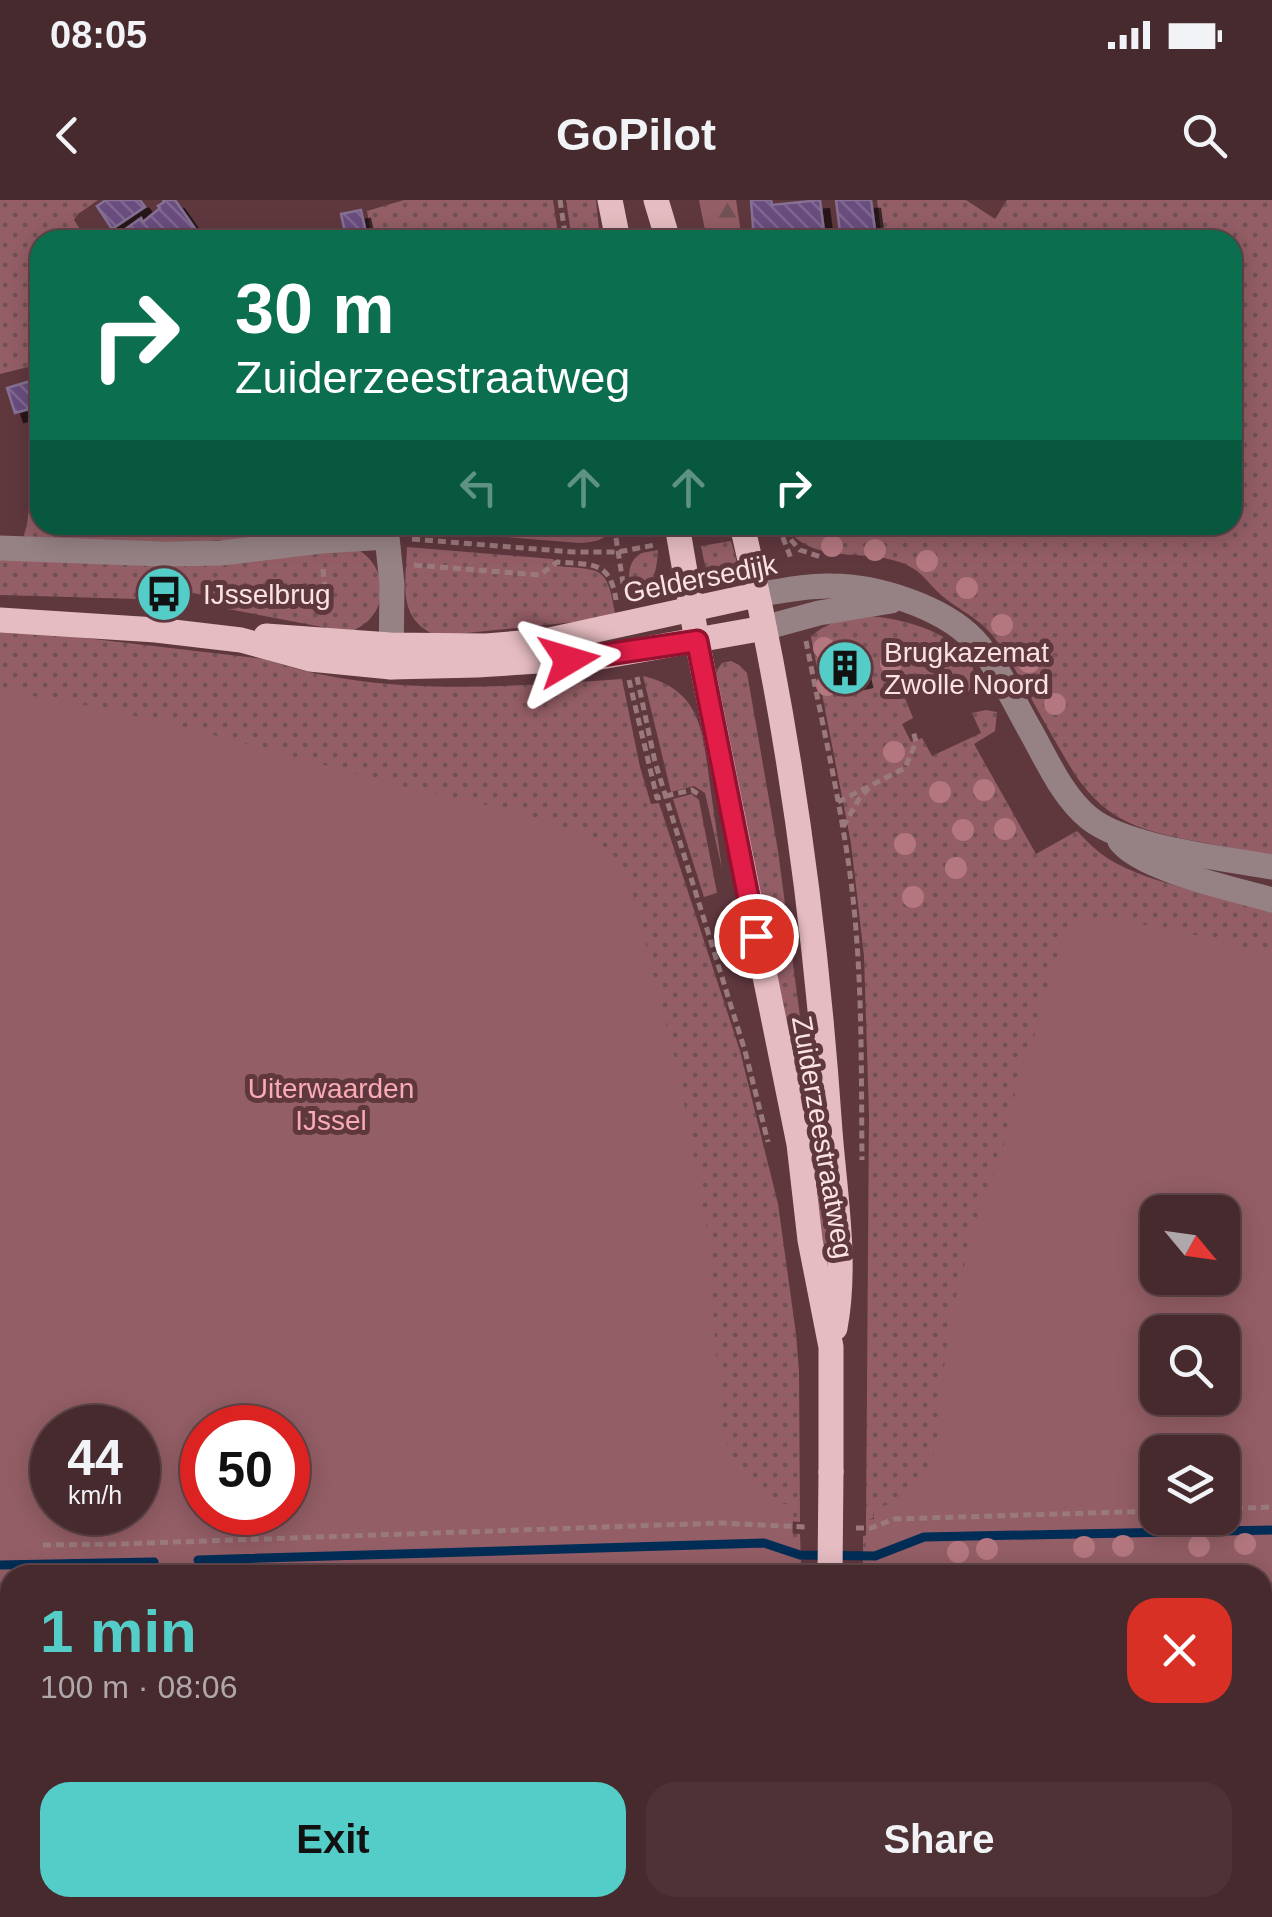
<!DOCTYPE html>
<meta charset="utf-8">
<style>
body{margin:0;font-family:Arial,sans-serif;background:#4e3236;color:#f1f3f6;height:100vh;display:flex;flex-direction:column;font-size:38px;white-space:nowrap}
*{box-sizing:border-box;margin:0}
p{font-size:32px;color:#b0a7aa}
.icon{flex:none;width:55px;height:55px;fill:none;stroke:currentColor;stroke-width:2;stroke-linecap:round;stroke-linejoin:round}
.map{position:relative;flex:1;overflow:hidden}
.panel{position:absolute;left:0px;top:1365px;width:1272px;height:352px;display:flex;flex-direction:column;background:#472a2e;border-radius:30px 30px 0 0;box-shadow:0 5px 25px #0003,0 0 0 2px #5f464a}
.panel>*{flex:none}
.guide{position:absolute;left:30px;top:30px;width:1212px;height:305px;border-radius:30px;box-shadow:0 5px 25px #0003,0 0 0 2px #5f464a;background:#0b6e4f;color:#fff;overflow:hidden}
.needle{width:65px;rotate:119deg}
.buttons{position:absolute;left:1140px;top:995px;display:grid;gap:20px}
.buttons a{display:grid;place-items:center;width:100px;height:100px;border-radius:20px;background:#472a2e;box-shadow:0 5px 25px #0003,0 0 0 2px #5f464a;font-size:50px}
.speed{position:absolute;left:30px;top:1205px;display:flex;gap:20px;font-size:50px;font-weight:700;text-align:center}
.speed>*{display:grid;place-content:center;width:130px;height:130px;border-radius:50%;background:#472a2e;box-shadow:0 5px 25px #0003,0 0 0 2px #5f464a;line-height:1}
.speed small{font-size:25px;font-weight:400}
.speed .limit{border:15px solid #d22;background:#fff;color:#111}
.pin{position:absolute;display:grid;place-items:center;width:85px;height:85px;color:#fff;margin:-42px;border:5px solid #fff;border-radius:50%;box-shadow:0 2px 10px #0007}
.me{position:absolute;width:110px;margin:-55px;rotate:83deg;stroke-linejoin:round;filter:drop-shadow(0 0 8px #0008)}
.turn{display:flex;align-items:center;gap:35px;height:210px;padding:0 40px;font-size:45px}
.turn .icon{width:130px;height:130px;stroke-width:2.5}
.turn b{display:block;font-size:70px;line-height:85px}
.lanes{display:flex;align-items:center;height:95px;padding:0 40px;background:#0003;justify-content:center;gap:50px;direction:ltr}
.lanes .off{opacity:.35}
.round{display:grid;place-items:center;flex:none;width:105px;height:105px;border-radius:30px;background:#4e3236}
.overview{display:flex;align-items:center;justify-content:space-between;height:170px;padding:0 40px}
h1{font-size:60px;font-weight:800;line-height:75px;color:#54cdc8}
.cta{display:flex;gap:20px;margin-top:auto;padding:20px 40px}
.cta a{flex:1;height:115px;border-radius:30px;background:#54cdc8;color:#111;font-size:40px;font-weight:800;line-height:115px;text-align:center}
.cta a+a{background:#4e3236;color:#f1f3f6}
.status{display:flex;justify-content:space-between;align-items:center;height:70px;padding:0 50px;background:#472a2e;direction:ltr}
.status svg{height:28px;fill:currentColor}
header{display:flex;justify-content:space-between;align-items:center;height:130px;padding:0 40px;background:#472a2e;font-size:45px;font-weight:800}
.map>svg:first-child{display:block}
.grass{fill:url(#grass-dots);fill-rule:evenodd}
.forest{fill:url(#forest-firs)}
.park{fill:#945e66;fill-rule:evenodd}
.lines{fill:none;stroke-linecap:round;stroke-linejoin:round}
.stream{stroke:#002d56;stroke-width:9}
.building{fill:url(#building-back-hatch);stroke:#857193;stroke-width:2.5;filter:url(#shadow)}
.path{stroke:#9a797d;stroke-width:5;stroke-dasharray:8 5;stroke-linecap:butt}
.minor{stroke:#968284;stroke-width:25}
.major{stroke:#e5bcc1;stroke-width:25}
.major-bridge{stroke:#e5bcc1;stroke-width:25}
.tree{fill:#b4777f}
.route-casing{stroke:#92132f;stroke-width:25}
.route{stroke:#e11d48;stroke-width:18}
.labels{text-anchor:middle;stroke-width:10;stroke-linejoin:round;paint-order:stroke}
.street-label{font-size:28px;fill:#fbe2e4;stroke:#5f383e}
.poi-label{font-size:28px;fill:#fbe2e4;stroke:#5f383e;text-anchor:start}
.park-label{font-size:28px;fill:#faabb5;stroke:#5f383e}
</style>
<div class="status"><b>08:05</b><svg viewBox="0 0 49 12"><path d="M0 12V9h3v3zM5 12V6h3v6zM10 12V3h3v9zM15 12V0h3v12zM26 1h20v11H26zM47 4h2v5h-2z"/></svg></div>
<header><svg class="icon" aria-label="back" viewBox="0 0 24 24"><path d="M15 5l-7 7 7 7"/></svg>GoPilot<svg class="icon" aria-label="search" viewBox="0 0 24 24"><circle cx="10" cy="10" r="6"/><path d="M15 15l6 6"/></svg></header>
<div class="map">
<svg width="1272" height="1717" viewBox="0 0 1272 1717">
<defs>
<pattern id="grass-dots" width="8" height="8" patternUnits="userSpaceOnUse" patternTransform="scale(2.5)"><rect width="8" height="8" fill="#945e66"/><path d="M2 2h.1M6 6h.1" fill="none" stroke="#705155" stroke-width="1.8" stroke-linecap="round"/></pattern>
<pattern id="forest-firs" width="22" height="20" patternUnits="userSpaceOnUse" patternTransform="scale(2.5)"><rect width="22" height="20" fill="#945e66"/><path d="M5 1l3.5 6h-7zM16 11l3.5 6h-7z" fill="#705155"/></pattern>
<pattern id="building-back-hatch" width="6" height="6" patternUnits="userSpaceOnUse" patternTransform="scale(2.5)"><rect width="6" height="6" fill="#6b4d7f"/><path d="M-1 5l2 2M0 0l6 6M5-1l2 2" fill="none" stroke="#816691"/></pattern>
<filter id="shadow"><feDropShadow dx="9" dy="9" stdDeviation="0" flood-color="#0009"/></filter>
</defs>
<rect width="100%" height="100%" fill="#5f383e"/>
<g class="grass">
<path d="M0 0H98L78 14 74 20 87 40H40V164L0 174Z"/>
<path d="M404 0H553L559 40H372L367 11Z"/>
<path d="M566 0H596L600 40H572Z"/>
<path d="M877 0H966L995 19 1007 0H1272V656C1246 651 1221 646 1195 641 1142 631 1108 622 1076 576 1058 547 1042 518 1026 489 1016 471 1006 452 993 436 977 416 956 409 939 393 931 386 926 378 917 371 878 342 813 371 785 325H1232V40H882Z"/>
<path d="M40 241V325H291L303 326 305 330 304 333C212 345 120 342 27 339L24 335C35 304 22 268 36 242Z"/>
<path d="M362 325H607C610 342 592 342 579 343L408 329H370Z"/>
<path d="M731 341C736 359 747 386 717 385L707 375 701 346Z"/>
<path d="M407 347 553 359 557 366C602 370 607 366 615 413L584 421 438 436C396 420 406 384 407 347Z"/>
<path d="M355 348C392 367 390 420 348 432L228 409 222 397 140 387 138 399 0 395V357Z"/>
<path d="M658 350C657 371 652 392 634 405 630 390 623 364 640 354 645 351 652 352 658 350Z"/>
<path d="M870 416C909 420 960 433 975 473L969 491 963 494 954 474 905 498 913 518 902 524 911 542 922 538 932 556 981 533 972 513 986 510 997 512 995 531 974 544 1036 654 1077 631C1084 638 1091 646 1100 653 1139 683 1222 696 1272 709V773L1025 1146 906 1304 866 1321 869 914 864 756 851 643 811 437C828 420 846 419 870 416Z"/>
<path d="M0 431 42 433 264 459C378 498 504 487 622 479L640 567 651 604 659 603 740 851 778 1004 796 1134 799 1171 800 1322 738 1316 721 1330 800 1334 801 1364 863 1367V1336L922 1324 1272 1315V1717H0ZM52 1228H138V1312H52ZM202 1228H288V1312H202ZM10 1375H1262V1708H10Z"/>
<path d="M731 461 739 465 747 473 778 651 829 1035 828 1068 715 481 717 470 722 463Z"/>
<path d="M643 476C703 490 703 535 710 585 714 613 718 641 722 669L705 593 694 586 671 592Z"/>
<path d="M692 594 699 600 717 693 704 697 673 599Z"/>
</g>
<path class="forest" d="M699 0H736L742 40H707Z"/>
<g class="park">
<path d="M0 491 66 501 184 527 398 585 491 606 570 629 599 642 614 656 631 686 678 871 707 1028 721 1219 729 1254 737 1269 761 1296 772 1302 793 1305 792 1375H10V1708H787V1717H0ZM52 1228H138V1312H52ZM202 1228H288V1312H202Z"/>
<path d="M1084 718C1147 721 1211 739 1272 754V1717H863L864 1708H1262V1375H866V1320L874 1319V1308L887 1305 912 1288 932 1262 938 1231 946 1150 956 1097 973 1031 1004 945 1019 874 1035 833 1059 749 1066 729 1075 719ZM1158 1012H1222V1078H1158ZM1158 1132H1222V1198H1158ZM1158 1252H1222V1318H1158Z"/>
</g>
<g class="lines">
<g class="stream">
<path d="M198 1360 764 1343 800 1355 875 1356 924 1337 1272 1330"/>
<path d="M0 1365 154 1362"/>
</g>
</g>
<g class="building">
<path d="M106 0H140L145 7 112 29 97 6Z"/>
<path d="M163 0H175L203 40H118L116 36 141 18 143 22 160 8 158 6 164 2Z"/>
<path d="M751 0H771L772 5 820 0 825 40H754Z"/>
<path d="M836 0H871L876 38 841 40Z"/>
<path d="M361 10 366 33 346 37 341 14Z"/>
<path d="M40 178V206L15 213 7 188Z"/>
<path d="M857 451 863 478 833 485 827 457Z"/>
</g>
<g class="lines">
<g class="path">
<path d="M560 0 566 40"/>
<path d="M614 325 625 396"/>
<path d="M778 325 792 361"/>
<path d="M782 330 800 350 821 357"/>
<path d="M412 339 573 352H618L655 345"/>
<path d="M414 365 540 375 557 362C592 365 610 360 616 400"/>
<path d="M223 402 235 403 240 399 320 406 326 398 323 369"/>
<path d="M806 441C820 513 837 586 848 660 863 759 861 860 862 960"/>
<path d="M637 477 655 562 745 851 768 942"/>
<path d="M629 480 657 598 692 590 701 596"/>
<path d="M838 602 905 568 916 542 913 530"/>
<path d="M843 627 859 599 870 587"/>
<path d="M1222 1309 1272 1307"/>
<path d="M856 1328H871L894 1319 1158 1311"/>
<path d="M43 1345 119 1344 720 1323 805 1327"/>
</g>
<g class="minor">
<path d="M0 348 163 354 221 353 321 341 387 337 392 384 391 467"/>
<path d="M756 395C781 391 807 385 832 386 877 386 942 407 973 439 997 464 1013 500 1030 530 1047 560 1062 596 1089 618 1126 648 1223 658 1272 667"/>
<path d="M764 428 819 413 891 401"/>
<path d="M1120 641C1142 670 1235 689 1272 700"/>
</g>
<g class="major">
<path d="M610 0 618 40"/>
<path d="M656 0 668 40"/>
<path d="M677 325 697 441 799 944 810 1040 831 1147V1272"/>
<path d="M742 325C789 524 816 727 830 931 835 995 847 1064 835 1128"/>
<path d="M0 420 156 430 241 440 310 459 391 467 477 465 601 457 764 428"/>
<path d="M266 436 390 445 486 446 545 441 756 395"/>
<path d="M827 1717V1708"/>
</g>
<path class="major-bridge" d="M830 1375 831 1272"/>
</g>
<g class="tree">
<circle cx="832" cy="346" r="11"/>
<circle cx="875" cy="350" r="11"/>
<circle cx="927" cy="361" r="11"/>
<circle cx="967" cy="388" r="11"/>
<circle cx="1002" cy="425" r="11"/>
<circle cx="824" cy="448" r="11"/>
<circle cx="1029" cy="462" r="11"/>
<circle cx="891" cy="463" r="11"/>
<circle cx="827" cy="485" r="11"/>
<circle cx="1055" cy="504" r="11"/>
<circle cx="894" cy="552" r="11"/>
<circle cx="984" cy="590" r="11"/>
<circle cx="940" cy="592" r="11"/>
<circle cx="1005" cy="629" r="11"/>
<circle cx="963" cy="630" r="11"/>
<circle cx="905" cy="644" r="11"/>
<circle cx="956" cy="668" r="11"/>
<circle cx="913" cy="697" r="11"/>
<circle cx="1245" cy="1344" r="11"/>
<circle cx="1123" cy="1346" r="11"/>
<circle cx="1199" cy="1346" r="11"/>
<circle cx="1084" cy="1347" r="11"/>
<circle cx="987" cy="1349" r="11"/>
<circle cx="958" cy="1352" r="11"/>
</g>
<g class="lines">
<g class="route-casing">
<path id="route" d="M569 460 697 441 756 736"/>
</g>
<use href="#route" class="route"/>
</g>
<defs>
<g id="bus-disc" transform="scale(2.875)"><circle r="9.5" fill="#54cdc8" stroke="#5f383e"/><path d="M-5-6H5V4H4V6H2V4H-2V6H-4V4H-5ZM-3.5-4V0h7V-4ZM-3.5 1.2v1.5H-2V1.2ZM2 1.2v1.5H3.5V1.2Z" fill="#111"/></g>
<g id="building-disc" transform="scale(2.875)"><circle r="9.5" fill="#54cdc8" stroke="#5f383e"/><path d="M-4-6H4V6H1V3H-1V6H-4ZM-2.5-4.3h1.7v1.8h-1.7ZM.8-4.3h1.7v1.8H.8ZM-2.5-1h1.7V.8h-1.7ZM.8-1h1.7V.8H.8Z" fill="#111"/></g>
</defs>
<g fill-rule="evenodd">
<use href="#bus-disc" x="164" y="394"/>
<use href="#building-disc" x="845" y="468"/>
</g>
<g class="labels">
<g class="street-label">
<text transform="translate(700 378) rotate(-11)" y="10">Geldersedijk</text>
<text transform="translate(823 937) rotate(80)" y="10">Zuiderzeestraatweg</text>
</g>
<g class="poi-label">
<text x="203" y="404">IJsselbrug</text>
<text x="884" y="462">Brugkazemat<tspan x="884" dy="32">Zwolle Noord</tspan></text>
</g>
<g class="park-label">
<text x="331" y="898">Uiterwaarden<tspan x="331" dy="32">IJssel</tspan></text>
</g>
</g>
</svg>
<div class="buttons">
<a><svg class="needle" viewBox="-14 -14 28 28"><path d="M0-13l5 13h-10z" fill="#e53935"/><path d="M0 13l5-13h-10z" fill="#b0a7aa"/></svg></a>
<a><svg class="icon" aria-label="search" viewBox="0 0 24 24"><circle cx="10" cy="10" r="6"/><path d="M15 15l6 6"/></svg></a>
<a><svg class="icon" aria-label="layers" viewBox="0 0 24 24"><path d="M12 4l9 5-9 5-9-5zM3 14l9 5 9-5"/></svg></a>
</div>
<div class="speed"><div>44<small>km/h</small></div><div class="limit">50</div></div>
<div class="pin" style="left:756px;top:736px;background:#d93025"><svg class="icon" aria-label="arrive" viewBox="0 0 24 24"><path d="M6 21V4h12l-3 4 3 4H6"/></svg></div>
<svg class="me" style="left:569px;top:460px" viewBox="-20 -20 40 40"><path d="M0-17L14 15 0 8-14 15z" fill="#e11d48" stroke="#fff" stroke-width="4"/></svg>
<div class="guide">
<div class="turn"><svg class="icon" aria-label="right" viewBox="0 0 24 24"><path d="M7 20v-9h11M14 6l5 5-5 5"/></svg><div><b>30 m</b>Zuiderzeestraatweg</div></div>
<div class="lanes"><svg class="icon off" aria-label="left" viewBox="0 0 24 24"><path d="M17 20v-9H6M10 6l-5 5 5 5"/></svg><svg class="icon off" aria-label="ahead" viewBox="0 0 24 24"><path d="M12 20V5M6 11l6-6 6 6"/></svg><svg class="icon off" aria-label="ahead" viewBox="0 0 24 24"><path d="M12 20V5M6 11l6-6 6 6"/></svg><svg class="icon" aria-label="right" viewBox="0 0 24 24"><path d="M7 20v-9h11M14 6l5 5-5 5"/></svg></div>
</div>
<section class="panel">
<div class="overview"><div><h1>1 min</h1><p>100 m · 08:06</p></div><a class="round" style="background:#d93025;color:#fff"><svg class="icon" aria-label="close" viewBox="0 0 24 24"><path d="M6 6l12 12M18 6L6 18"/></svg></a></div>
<div class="cta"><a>Exit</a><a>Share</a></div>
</section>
</div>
